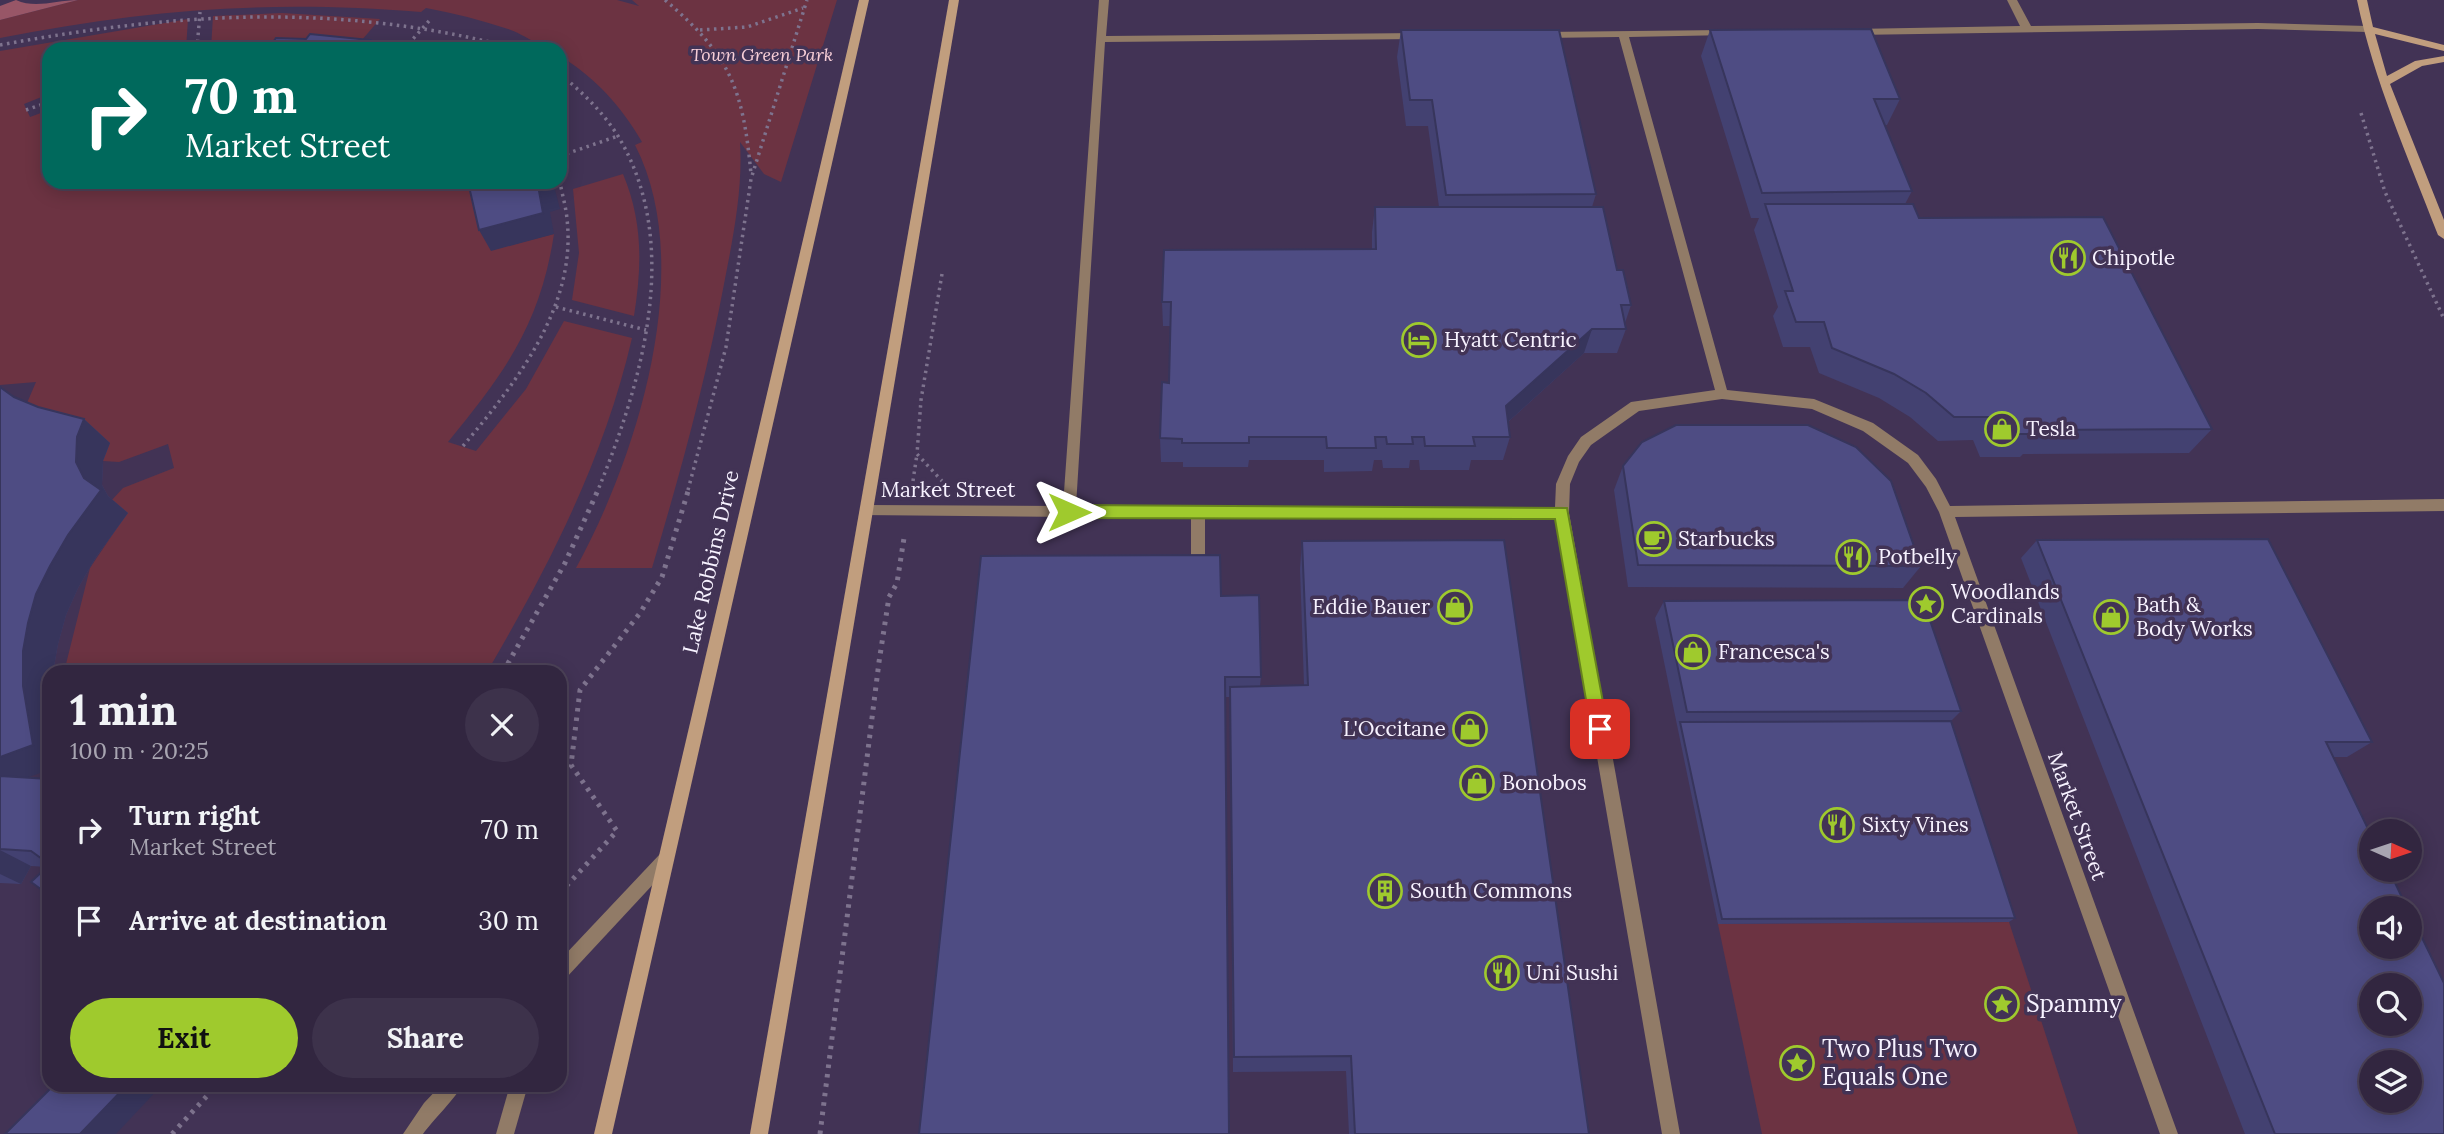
<!DOCTYPE html>
<meta charset="utf-8">
<style>
body{margin:0;font-family:Lora,serif;background:#3d324b;color:#f1f3f6;height:100vh;display:flex;flex-direction:column;font-size:26px;white-space:nowrap}
*{box-sizing:border-box;margin:0}
p{font-size:23px;color:#a8a5b1}
.icon{flex:none;width:38px;height:38px;fill:none;stroke:currentColor;stroke-width:2;stroke-linecap:round;stroke-linejoin:round}
.map{position:relative;flex:1;overflow:hidden}
.sheet{position:absolute;left:42px;top:665px;width:525px;height:427px;display:flex;flex-direction:column;background:#322640;border-radius:21px;box-shadow:0 4px 18px #0003,0 0 0 2px #4d4359}
.sheet>*{flex:none}
.hud{position:absolute;left:42px;top:42px;width:525px;height:147px;border-radius:21px;box-shadow:0 4px 18px #0003,0 0 0 2px #4d4359;background:#00695c;color:#fff;overflow:hidden}
.needle{width:46px;rotate:93deg}
.tools{position:absolute;left:2359px;top:819px;display:grid;gap:14px}
.tools a{display:grid;place-items:center;width:63px;height:63px;border-radius:50%;background:#322640;box-shadow:0 4px 18px #0003,0 0 0 2px #4d4359;font-size:35px}
.pin{position:absolute;display:grid;place-items:center;width:60px;height:60px;color:#fff;margin:-30px;border-radius:14px;box-shadow:0 4px 10px #0006}
.me{position:absolute;width:77px;margin:-38px;rotate:90deg;stroke-linejoin:round;filter:drop-shadow(0 0 5px #0008)}
.turn{display:flex;align-items:center;gap:24px;height:147px;padding:0 28px;font-size:32px}
.turn .icon{width:91px;height:91px;stroke-width:2.5}
.turn b{display:block;font-size:49px;line-height:60px}
.round{display:grid;place-items:center;flex:none;width:74px;height:74px;border-radius:37px;background:#3d324b}
.head{display:flex;align-items:center;justify-content:space-between;height:119px;padding:0 28px}
h1{font-size:42px;font-weight:800;line-height:52px}
.cta{display:flex;gap:14px;margin-top:auto;padding:14px 28px}
.cta a{flex:1;height:80px;border-radius:42px;background:#9fca2d;color:#111;font-size:28px;font-weight:800;line-height:80px;text-align:center}
.cta a+a{background:#3d324b;color:#f1f3f6}
ul{padding:0;list-style:none}
li{display:flex;align-items:center;gap:21px;height:91px;padding:0 28px}
li div{flex:1}
li b{display:block;font-size:26px}
li em{font-style:normal}
.map>svg:first-child{display:block}
.green{fill:#6c3342}
.forest{fill:#985667}
.lines{fill:none;stroke-linecap:round;stroke-linejoin:round}
.path-far1{stroke:#7e738e;stroke-width:3.5;stroke-dasharray:2.5 4.5;stroke-linecap:butt}
.path{stroke:#7e738e;stroke-width:5;stroke-dasharray:3.5 6;stroke-linecap:butt}
.lane{fill:#917b67;fill-rule:evenodd}
.secondary{fill:#c19e7e;fill-rule:evenodd}
.wall{fill:#434171}
.shaded-wall{fill:#37355c}
.building{fill:#4e4c83;stroke:#37355c;stroke-width:2;fill-rule:evenodd}
.route{fill:#9fca2d;stroke:#67831d;stroke-width:2}
.labels{text-anchor:middle;stroke-width:7;stroke-linejoin:round;paint-order:stroke}
.far-park-label{font-size:18px;font-style:italic;fill:#f7ced7;stroke:#423355}
.poi-label{font-size:21px;fill:#f7f2ff;stroke:#423355;text-anchor:start}
.street-label{font-size:21px;fill:#f7f2ff;stroke:#423355}
.near-poi-label{font-size:24px;fill:#f7f2ff;stroke:#423355;text-anchor:start}
</style>
<div class="map">
<svg width="2444" height="1134" viewBox="0 0 2444 1134">
<rect width="100%" height="100%" fill="#423355"/>
<g class="green">
<path d="M78 0H617L639 6 632 0H837L781 182 764 174 740 142C743 189 733 238 724 284 706 380 680 474 652 568H576C638 455 697 266 635 145L642 142C621 106 596 78 560 56V49C541 49 526 35 508 29 481 20 454 13 426 8L421 12C271 0 147 9 0 38V20Z"/>
<path d="M282 13 380 19 355 48 279 47 211 49 213 16Z"/>
<path d="M188 19 186 49H49V94L24 104 30 117 49 110V182H475L491 250 554 234C540 325 505 372 448 442L476 451 526 389 564 321 632 338C604 459 549 566 487 672H64L90 568 127 513 111 501 123 488 174 468 168 444 119 462 103 461 24 410 36 382 0 385V51Z"/>
<path d="M623 174C643 222 642 266 634 316L572 300 579 253 573 189Z"/>
<path d="M2009 922 2078 1134H1762L1718 924Z"/>
</g>
<path class="forest" d="M16 0C36 9 56 0 78 0L0 20V6Z"/>
<g class="lines">
<g class="path-far1">
<path d="M665 0C731 56 743 89 751 174"/>
<path d="M700 30 747 27 803 8"/>
<path d="M0 45C180 12 339 2 518 49"/>
<path d="M197 49 200 12"/>
<path d="M404 49 429 21"/>
<path d="M560 74C582 92 603 112 618 136 683 244 642 382 598 490"/>
<path d="M26 110 49 102"/>
<path d="M2361 113 2385 192 2444 319"/>
<path d="M560 156 618 136"/>
<path d="M942 274 921 400 917 454 942 481"/>
<path d="M556 307 646 330"/>
<path d="M463 446C516 383 577 306 567 219 566 207 562 194 560 182"/>
<path d="M913 481 917 454"/>
<path d="M688 490 726 347 751 179 807 0"/>
</g>
<g class="path">
<path d="M503 672 565 563 599 488"/>
<path d="M560 893 617 831 571 765 580 690 640 613 662 577 689 488"/>
<path d="M172 1134 217 1085"/>
<path d="M820 1134 879 662 889 597 897 583 904 538"/>
</g>
<g class="lane">
<path d="M1099 0H1109L1106 36 1417 33 1422 36 1417 39 1105 42 1076 506 1555 507 1556 484 1568 456 1581 437 1631 402 1715 390 1619 37 1542 38 1537 35 1542 32 1725 30 1729 31V35L1629 37 1727 390 1814 399 1873 423 1918 455 1936 479 1950 506 2444 499V511L1955 517 2178 1134H2160L1939 512 1926 487 1908 463 1863 431 1812 409 1722 399 1639 411 1591 445 1579 462 1570 484 1569 513 1680 1134H1662L1556 519 1205 518V574L1203 578H1193L1191 574V518L862 515 860 511 862 507 867 505 1063 506Z"/>
<path d="M2007 0H2017L2031 26 2258 23 2367 26 2372 29 2367 32 2258 29 1854 35 1849 32 1854 29 2020 26Z"/>
<path d="M666 851 672 854 674 859 672 864 566 978 560 980V960L660 854Z"/>
<path d="M441 1085H462C456 1098 433 1120 423 1134H403L424 1103Z"/>
<path d="M510 1085H528L514 1134H496Z"/>
</g>
<g class="secondary">
<path d="M859 0H869L612 1134H594Z"/>
<path d="M949 0H959L768 1134H750Z"/>
<path d="M2357 0H2367L2373 27 2444 45V51L2375 34 2387 76 2415 61 2444 56V62L2422 66 2390 84 2444 220V239L2438 235C2408 157 2374 81 2357 0Z"/>
</g>
</g>
<g class="wall">
<path d="M1401 30 1596 194 1592 207 1631 305 1625 323 1626 329 1617 353H1584L1508 422 1510 437 1503 460H1471L1469 470H1420L1419 460H1410L1409 468H1383L1382 460H1374L1372 471 1324 472V460H1249L1248 467H1183V462H1161L1160 438 1169 383 1171 326H1163L1162 302 1372 249V232L1375 207H1439L1428 126H1406L1397 57Z"/>
<path d="M1710 30 1900 99 1887 125H1885L1912 191 1905 204 1919 218 2212 429 2189 453 2023 454 2020 457H1980L1973 440 1938 441 1910 417 1879 398 1819 373 1810 347H1783L1773 316 1778 307 1754 230 1759 218H1751L1701 56Z"/>
<path d="M0 387 14 397 38 407 84 419 110 443 103 461 102 485 108 496 128 513 96 557 78 588 66 615 58 644 53 672 27 777 49 779V895L47 867 31 866 21 884 0 883Z"/>
<path d="M1623 466 1921 566 1903 588 1628 587 1614 490Z"/>
<path d="M2037 540 2372 742 2347 757H2333L2444 1134H2245L2021 558Z"/>
<path d="M1302 541 1589 1134H1349L1346 1071 1233 1072 1230 697H1225L1221 596 1261 677 1260 686 1304 685 1300 569Z"/>
<path d="M1664 601 1961 711 1951 721 2015 918 2009 922 1718 924 1655 618Z"/>
</g>
<g class="shaded-wall">
<path d="M370 40 375 49 364 46Z"/>
<path d="M547 182H553L560 209 550 212 554 234 491 251 479 230 539 191Z"/>
<path d="M1592 329 1584 353 1499 430 1506 406Z"/>
<path d="M84 419 110 443 103 461 102 485 108 496 128 513 96 557 78 588 66 615 58 644 53 672H49V770L0 787V757L23 686V651L28 623 36 594 84 478 76 462 77 437Z"/>
<path d="M0 850 31 866 21 884 0 874Z"/>
<path d="M127 1085H162L116 1134H80Z"/>
</g>
<g class="building">
<path d="M1871 29 1900 99H1874L1912 191 1762 193 1710 30Z"/>
<path d="M1401 30H1559L1596 194 1446 195 1432 100H1410Z"/>
<path d="M310 34 370 40 364 46 380 49H268L276 38 306 39Z"/>
<path d="M394 45 406 49H390Z"/>
<path d="M468 182H547L549 188 539 191 543 213 479 230Z"/>
<path d="M1765 204H1913L1919 218 2103 217 2212 429 2037 430 2039 434H1997L1990 417H1954L1926 393 1894 374 1832 348 1824 322H1796L1785 291H1793Z"/>
<path d="M1375 207H1603L1617 270H1623L1631 305H1621L1626 329H1592L1506 406 1510 437H1473L1475 446H1425L1424 437H1412L1413 444H1387L1386 437H1375L1376 448H1327L1326 437H1249V443H1182V439L1160 438 1162 382 1169 383 1171 302H1162L1164 250 1376 249Z"/>
<path d="M0 387 14 397 38 407 84 419 77 437 76 462 84 478 101 490 68 535 50 566 36 594 28 623 23 651V686L33 745 0 757Z"/>
<path d="M1676 425H1808L1856 447 1891 481 1921 566 1638 565 1623 466 1642 442Z"/>
<path d="M2268 539 2372 742H2326L2371 835V870H2389L2407 908H2371V947H2410V913L2444 983V1134H2275L2037 540ZM2371 985H2410V1024H2371ZM2371 1062H2410V1101H2371Z"/>
<path d="M1504 540 1589 1134H1355L1351 1056 1234 1057 1230 687 1308 685 1302 541Z"/>
<path d="M1220 555 1221 596 1259 595 1261 677H1225L1229 1134H919L981 556Z"/>
<path d="M1923 600 1961 711 1687 712 1664 601Z"/>
<path d="M1951 721 2015 918 1722 919 1680 722Z"/>
<path d="M0 776 49 779V864L31 851 0 849Z"/>
<path d="M49 865V895L31 882Z"/>
<path d="M54 1085H127L80 1134H5Z"/>
</g>
<path class="route" d="M1069 505 1567 508 1608 729 1606 734 1600 737 1594 734 1591 729 1555 519 1069 518 1061 512Z"/>
<defs>
<g id="restaurant-ring" transform="scale(1.75)"><circle r="9.5" fill="#423355" stroke="#9fca2d" stroke-width="1.5"/><path d="M-5-6h1v4h1v-4h1v4h1v-4h1v5L-1.5 .5V6h-2V.5L-5-1ZM5-6V6H3V1.5H1.5Q1.5-4 5-6Z" fill="#9fca2d"/></g>
<g id="hotel-ring" transform="scale(1.75)"><circle r="9.5" fill="#423355" stroke="#9fca2d" stroke-width="1.5"/><path d="M-6-4.5h1.5V1H6V5H4.5V3h-9V5H-6ZM-4 0a1.8 1.8 0 1 1 3.6 0ZM.5 0V-2.5h3Q6-2.5 6 0Z" fill="#9fca2d"/></g>
<g id="shop-ring" transform="scale(1.75)"><circle r="9.5" fill="#423355" stroke="#9fca2d" stroke-width="1.5"/><path d="M-5-2.5h2.3a2.7 3.5 0 0 1 5.4 0H5L5.5 6h-11ZM-1.5-2.5h3a1.5 2.3 0 0 0-3 0Z" fill="#9fca2d"/></g>
<g id="cafe-ring" transform="scale(1.75)"><circle r="9.5" fill="#423355" stroke="#9fca2d" stroke-width="1.5"/><path d="M-5.5-4.5H6V0H3Q3 3.5 0 3.5H-2.5Q-5.5 3.5-5.5 0ZM3-3.2v2h1.7v-2ZM-6 4.5H4V6H-6Z" fill="#9fca2d"/></g>
<g id="sight-ring" transform="scale(1.75)"><circle r="9.5" fill="#423355" stroke="#9fca2d" stroke-width="1.5"/><path d="M0-6L1.8-2.2L6-1.7L2.9 1.2L3.7 5.4L0 3.3L-3.7 5.4L-2.9 1.2L-6-1.7L-1.8-2.2Z" fill="#9fca2d"/></g>
<g id="building-ring" transform="scale(1.75)"><circle r="9.5" fill="#423355" stroke="#9fca2d" stroke-width="1.5"/><path d="M-4-6H4V6H1V3H-1V6H-4ZM-2.5-4.3h1.7v1.8h-1.7ZM.8-4.3h1.7v1.8H.8ZM-2.5-1h1.7V.8h-1.7ZM.8-1h1.7V.8H.8Z" fill="#9fca2d"/></g>
</defs>
<g fill-rule="evenodd">
<use href="#restaurant-ring" x="2068" y="258"/>
<use href="#hotel-ring" x="1419" y="340"/>
<use href="#shop-ring" x="2002" y="429"/>
<use href="#cafe-ring" x="1654" y="539"/>
<use href="#restaurant-ring" x="1853" y="557"/>
<use href="#sight-ring" x="1926" y="604"/>
<use href="#shop-ring" x="1455" y="607"/>
<use href="#shop-ring" x="2111" y="617"/>
<use href="#shop-ring" x="1693" y="652"/>
<use href="#shop-ring" x="1470" y="729"/>
<use href="#shop-ring" x="1477" y="783"/>
<use href="#restaurant-ring" x="1837" y="825"/>
<use href="#building-ring" x="1385" y="891"/>
<use href="#restaurant-ring" x="1502" y="973"/>
<use href="#sight-ring" x="2002" y="1004"/>
<use href="#sight-ring" x="1797" y="1063"/>
</g>
<g class="labels">
<g class="far-park-label">
<text x="762" y="61">Town Green Park</text>
</g>
<g class="poi-label">
<text x="2092" y="265">Chipotle</text>
<text x="1444" y="347">Hyatt Centric</text>
<text x="2026" y="436">Tesla</text>
<text x="1678" y="546">Starbucks</text>
<text x="1878" y="564">Potbelly</text>
<text x="1951" y="599">Woodlands<tspan x="1951" dy="24">Cardinals</tspan></text>
<text x="2136" y="612">Bath &amp;<tspan x="2136" dy="24">Body Works</tspan></text>
<text x="1430" y="614" text-anchor="end">Eddie Bauer</text>
<text x="1718" y="659">Francesca's</text>
<text x="1446" y="736" text-anchor="end">L'Occitane</text>
<text x="1502" y="790">Bonobos</text>
<text x="1862" y="832">Sixty Vines</text>
<text x="1410" y="898">South Commons</text>
<text x="1526" y="980">Uni Sushi</text>
</g>
<g class="street-label">
<text x="948" y="497">Market Street</text>
<text transform="translate(711 562) rotate(-77)" y="7">Lake Robbins Drive</text>
<text transform="translate(2077 816) rotate(70)" y="7">Market Street</text>
</g>
<g class="near-poi-label">
<text x="2026" y="1012">Spammy</text>
<text x="1822" y="1057">Two Plus Two<tspan x="1822" dy="28">Equals One</tspan></text>
</g>
</g>
</svg>
<div class="tools">
<a><svg class="needle" viewBox="-14 -14 28 28"><path d="M0-13l5 13h-10z" fill="#e53935"/><path d="M0 13l5-13h-10z" fill="#a8a5b1"/></svg></a>
<a><svg class="icon" aria-label="sound" viewBox="0 0 24 24"><path d="M4 9h4l5-4v14l-5-4H4zM17 9q2 3 0 6"/></svg></a>
<a><svg class="icon" aria-label="search" viewBox="0 0 24 24"><circle cx="10" cy="10" r="6"/><path d="M15 15l6 6"/></svg></a>
<a><svg class="icon" aria-label="layers" viewBox="0 0 24 24"><path d="M12 4l9 5-9 5-9-5zM3 14l9 5 9-5"/></svg></a>
</div>
<div class="pin" style="left:1600px;top:729px;background:#d93025"><svg class="icon" aria-label="arrive" viewBox="0 0 24 24"><path d="M6 21V4h12l-3 4 3 4H6"/></svg></div>
<svg class="me" style="left:1069px;top:512px" viewBox="-20 -20 40 40"><path d="M0-17L14 15 0 8-14 15z" fill="#9fca2d" stroke="#fff" stroke-width="4"/></svg>
<div class="hud">
<div class="turn"><svg class="icon" aria-label="right" viewBox="0 0 24 24"><path d="M7 20v-9h11M14 6l5 5-5 5"/></svg><div><b>70 m</b>Market Street</div></div>
</div>
<section class="sheet">
<div class="head"><div><h1>1 min</h1><p>100 m · 20:25</p></div><a class="round"><svg class="icon" aria-label="close" viewBox="0 0 24 24"><path d="M6 6l12 12M18 6L6 18"/></svg></a></div>
<ul>
<li><svg class="icon" aria-label="right" viewBox="0 0 24 24"><path d="M7 20v-9h11M14 6l5 5-5 5"/></svg><div><b>Turn right</b><p>Market Street</p></div><em>70 m</em></li>
<li><svg class="icon" aria-label="arrive" viewBox="0 0 24 24"><path d="M6 21V4h12l-3 4 3 4H6"/></svg><div><b>Arrive at destination</b></div><em>30 m</em></li>
</ul>
<div class="cta"><a>Exit</a><a>Share</a></div>
</section>
</div>
